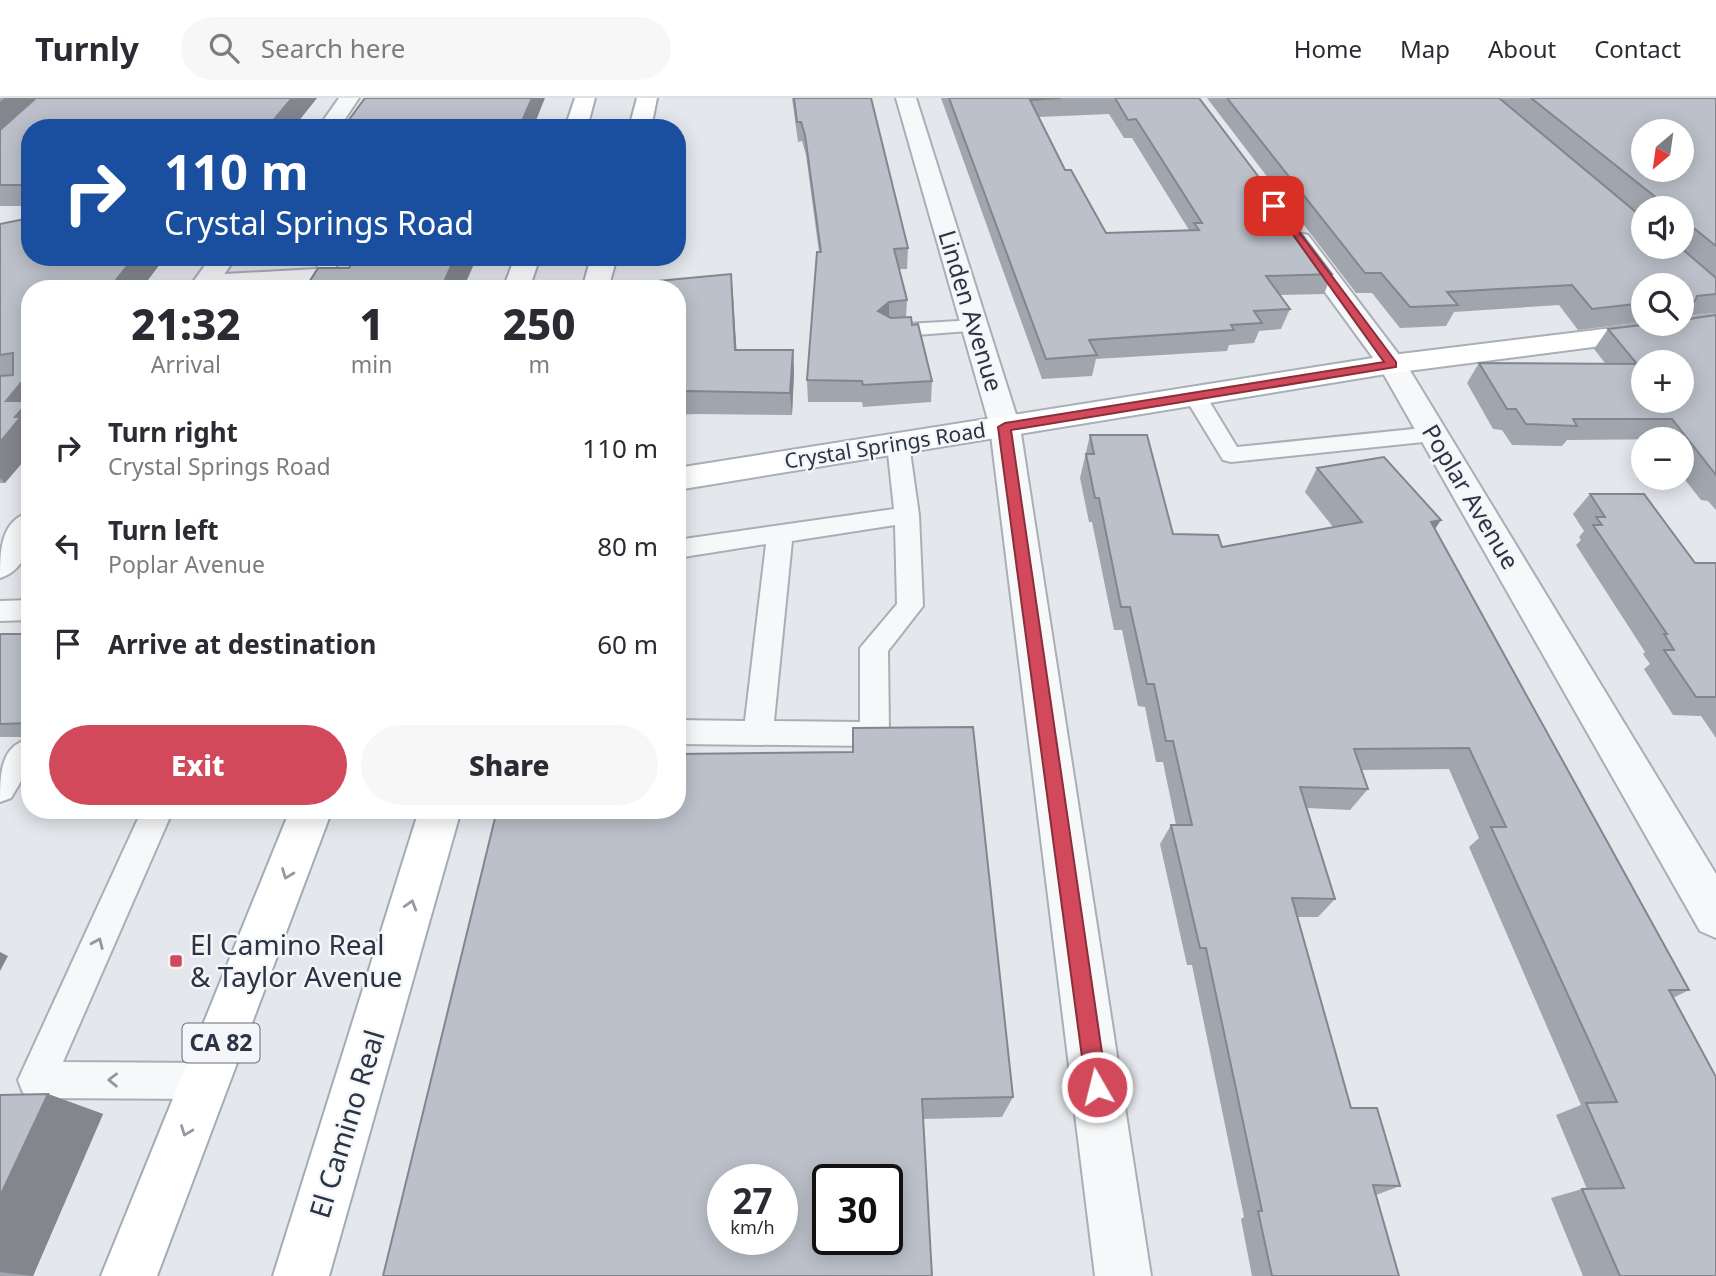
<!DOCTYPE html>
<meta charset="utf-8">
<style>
body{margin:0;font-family:"Noto Sans",sans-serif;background:#f7f7f7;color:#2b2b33;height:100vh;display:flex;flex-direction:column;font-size:26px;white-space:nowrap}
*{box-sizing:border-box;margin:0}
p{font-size:23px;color:#7c7c81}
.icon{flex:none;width:38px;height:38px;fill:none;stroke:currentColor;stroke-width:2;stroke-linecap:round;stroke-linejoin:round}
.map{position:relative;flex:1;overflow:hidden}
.sheet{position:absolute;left:21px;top:182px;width:665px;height:539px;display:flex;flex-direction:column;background:#fff;border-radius:28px;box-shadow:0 4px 18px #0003}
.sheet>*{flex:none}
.banner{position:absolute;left:21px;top:21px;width:665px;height:147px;border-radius:28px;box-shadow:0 4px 18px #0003;background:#1a4fa0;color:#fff;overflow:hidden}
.needle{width:46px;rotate:209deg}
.controls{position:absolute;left:1631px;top:21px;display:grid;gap:14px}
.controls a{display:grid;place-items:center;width:63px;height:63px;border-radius:50%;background:#fff;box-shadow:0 4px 18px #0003;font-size:35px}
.speed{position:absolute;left:707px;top:1066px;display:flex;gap:14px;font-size:35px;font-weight:700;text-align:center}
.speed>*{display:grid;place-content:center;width:91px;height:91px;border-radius:50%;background:#fff;box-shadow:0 4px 18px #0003;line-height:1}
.speed small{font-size:18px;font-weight:400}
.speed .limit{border:4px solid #111;border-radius:10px;background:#fff;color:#111}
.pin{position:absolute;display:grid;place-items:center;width:60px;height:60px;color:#fff;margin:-30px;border-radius:14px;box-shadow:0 4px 10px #0006}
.me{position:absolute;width:77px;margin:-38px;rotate:352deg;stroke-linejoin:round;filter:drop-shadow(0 0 5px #0008)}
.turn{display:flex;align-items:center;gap:24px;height:147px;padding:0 28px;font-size:32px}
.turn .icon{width:91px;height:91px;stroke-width:2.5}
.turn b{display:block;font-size:49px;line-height:60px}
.eta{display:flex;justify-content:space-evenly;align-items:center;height:119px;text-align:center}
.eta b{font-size:42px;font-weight:800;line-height:49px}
.primary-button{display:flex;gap:14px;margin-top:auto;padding:14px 28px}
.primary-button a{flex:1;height:80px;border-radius:42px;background:#d1495b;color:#fff;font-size:28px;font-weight:800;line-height:80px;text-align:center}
.primary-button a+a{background:#f7f7f7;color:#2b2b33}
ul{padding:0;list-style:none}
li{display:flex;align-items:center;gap:21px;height:98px;padding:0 28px}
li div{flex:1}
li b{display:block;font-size:26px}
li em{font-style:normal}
header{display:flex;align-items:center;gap:42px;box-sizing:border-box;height:98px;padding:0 35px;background:#fff;border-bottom:2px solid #e1e1e2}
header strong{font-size:33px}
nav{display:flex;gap:38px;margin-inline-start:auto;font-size:24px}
.search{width:490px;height:63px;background:#f7f7f7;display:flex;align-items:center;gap:18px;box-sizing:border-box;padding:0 24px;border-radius:38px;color:#7c7c81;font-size:26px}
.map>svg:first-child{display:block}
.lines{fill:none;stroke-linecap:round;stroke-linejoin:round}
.lane-casing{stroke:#a9aeb7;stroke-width:4}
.street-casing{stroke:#a9aeb7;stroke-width:4}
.secondary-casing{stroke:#a9aeb7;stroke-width:4}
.primary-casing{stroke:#a3abb8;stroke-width:4}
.lane{fill:#f7f8fa;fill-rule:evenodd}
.street{fill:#f7f8fa;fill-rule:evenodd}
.secondary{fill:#fff;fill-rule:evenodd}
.primary{fill:#fff;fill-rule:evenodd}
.wall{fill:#a1a5ae;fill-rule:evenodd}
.shaded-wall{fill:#83868d}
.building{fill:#bbc0ca;stroke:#83868d;stroke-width:2;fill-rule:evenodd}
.oneway{stroke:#959aa2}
.oneway2{stroke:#9196a0}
.route{fill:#d1495b;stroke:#882f3b;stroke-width:2}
.poi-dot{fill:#d1495b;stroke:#f4f6f9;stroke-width:2.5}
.labels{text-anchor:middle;stroke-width:5;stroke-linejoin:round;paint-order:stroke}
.far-street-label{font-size:21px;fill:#2b3445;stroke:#f4f6f9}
.shield{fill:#f4f6f9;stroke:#676e7b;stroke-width:2}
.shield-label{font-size:23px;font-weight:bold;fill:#2b3445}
.street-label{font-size:24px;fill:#2b3445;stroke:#f4f6f9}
.near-poi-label{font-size:28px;fill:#2b3445;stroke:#f4f6f9;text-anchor:start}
.near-street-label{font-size:28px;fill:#2b3445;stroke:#f4f6f9}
</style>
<header>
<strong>Turnly</strong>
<div class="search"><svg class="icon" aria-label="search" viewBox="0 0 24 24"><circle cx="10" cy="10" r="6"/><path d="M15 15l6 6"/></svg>Search here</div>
<nav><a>Home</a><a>Map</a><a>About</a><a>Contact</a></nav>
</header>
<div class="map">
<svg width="1716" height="1178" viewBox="0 0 1716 1178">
<rect width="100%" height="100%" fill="#e4e7ec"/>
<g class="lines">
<g class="lane-casing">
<g id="lane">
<path d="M323 159H341L330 180 323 182 207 189 198 183 207 177 316 171Z"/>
<path d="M975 222 985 228 982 232 890 239 880 233 890 227Z"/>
<path d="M1195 291 1203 293 1237 349 1433 329 1441 331 1444 336 1441 341 1433 343 1231 364 1223 362 1184 298Z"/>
<path d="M898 339 906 341 909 346 919 417 923 508 888 553 889 636 884 645 874 648 677 646V622L745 623 766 446 677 460V442L894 411 887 346 890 341ZM895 427 897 506 860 550V624L774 623 792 443Z"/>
<path d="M30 502V522L0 523V503Z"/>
<path d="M21 644 30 647V668L11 700 0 704C0 681 0 653 21 644Z"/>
<path d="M142 712H173L63 964 206 965 219 970 224 983 219 996 206 1001 36 1000 23 995 18 982Z"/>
</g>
</g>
<g class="street-casing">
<g id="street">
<path d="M339 0H359L339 30H318Z"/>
<path d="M896 0H916L1020 329 1151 1178H1095L990 329Z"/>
<path d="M1299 135 1308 137 1406 266 1716 776V840L1700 833 1379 268 1287 142 1290 137Z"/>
<path d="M211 159H236L214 191H188Z"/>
<path d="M30 414C30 441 30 470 0 480 0 453 0 423 30 414Z"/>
</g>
</g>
<g class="secondary-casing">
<path id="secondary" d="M1716 217V233L1392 275 677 392V370L1392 257 1645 226H1682V221Z"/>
</g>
<g class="primary-casing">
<g id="primary">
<path d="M575 0H595L587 30H565Z"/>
<path d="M637 0H657L651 30H629Z"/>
<path d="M515 159H540L529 191H503Z"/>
<path d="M591 159H617L608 191H582Z"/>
<path d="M290 712H332L157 1178H101Z"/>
<path d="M419 712H461L329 1178H273Z"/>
</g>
</g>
<use href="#lane" class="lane"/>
<use href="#street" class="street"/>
<use href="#secondary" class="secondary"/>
<use href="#primary" class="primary"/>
</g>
<g class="wall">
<path d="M0 0H317L293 30H30V108H0Z"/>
<path d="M792 0H871L908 150 907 171H899L907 202 906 219 912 227 932 283 931 304 863 309 862 304H808L807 282 819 154 806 57 802 43 798 44Z"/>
<path d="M941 0H1199L1332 176 1324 196 1280 197 1290 211 1281 231 1259 233 1254 245 1229 247 1227 253 1096 261 1092 278 1042 281ZM1109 16 1124 40H1132L1189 132 1106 135 1065 72 1039 19Z"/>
<path d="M1207 0H1716V215L1683 218 1682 220V187H1643V224L1578 232 1559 207 1454 214 1446 228 1400 230 1372 195H1356ZM1643 110H1682V149H1643Z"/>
<path d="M0 126 30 159H190L184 166H160L141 191H30L5 385H0Z"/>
<path d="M731 176 733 198 736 252H793L794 274 792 317 694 316 677 317V191Z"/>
<path d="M1716 217V412L1708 403 1701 402 1682 378V341L1567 342 1562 348 1512 347 1502 332 1493 331 1467 285 1479 265H1605L1594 251 1608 231Z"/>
<path d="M1090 337 1173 436 1222 449 1333 429 1305 394 1317 370 1435 431 1689 892 1673 900 1716 1178H1583L1551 1100 1582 1091H1587L1556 1017 1581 1007 1469 749 1479 740 1449 671 1361 672 1368 691 1350 712 1307 710 1335 801 1318 819H1297L1351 1010 1400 1088 1376 1097 1399 1178H1252L1241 1121 1244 1119 1192 867H1187L1160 746 1171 727H1176L1163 664H1156L1145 609 1138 608 1122 532H1114L1092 424H1089L1080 380Z"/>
<path d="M1590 396 1695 465H1716V640L1701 618 1673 617 1644 571 1650 566 1643 556 1645 554 1576 447 1581 442 1579 439 1584 433 1573 416Z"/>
<path d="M30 536V639H0V538Z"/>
<path d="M497 712 1013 999 1002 1019 923 1021Z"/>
<path d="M48 996 103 1016 33 1178H0V997Z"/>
</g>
<g class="shaded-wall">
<path d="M5 0H41L0 36V4Z"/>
<path d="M292 0H317L293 30H267Z"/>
<path d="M532 0H545L533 30H519Z"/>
<path d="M134 159H156L160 166 141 191H109Z"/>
<path d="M180 159H190L184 166Z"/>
<path d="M455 159H472L474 166 463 191H441Z"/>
<path d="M731 176 733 198 738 275 735 252Z"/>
<path d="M889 204V225L878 213Z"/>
<path d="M793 252 794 274 792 317 790 295Z"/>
<path d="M30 274V356L5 385 0 380V344L6 303Z"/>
<path d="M1441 422 1425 446 1431 424Z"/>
<path d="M0 854 8 858 0 873Z"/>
<path d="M48 996 103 1016 33 1178 0 1174V1098Z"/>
</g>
<g class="building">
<path d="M36 0H292L267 30H30V87H0V32Z"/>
<path d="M365 0H532L519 30H343Z"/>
<path d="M794 0H871L908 150 894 151 907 202 889 204 878 213 891 220 911 219 912 227 918 226 932 283 863 287 862 283 807 282 817 154H821L805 37 801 24H797Z"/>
<path d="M949 0H1061L1030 2 1065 72H1071L1106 135 1199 132 1194 125H1202L1136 21 1128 22 1115 0H1199L1332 176 1266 178 1290 211 1254 213 1262 225 1231 227 1234 232 1089 242 1097 257 1046 261Z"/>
<path d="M1227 0H1499L1643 120V149H1680L1716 180V196L1697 198 1695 203H1682V187H1643V205L1592 211 1572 187 1447 194 1458 207 1410 209 1381 175H1365Z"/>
<path d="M1531 0H1716V148L1690 127H1682V110H1658V101ZM1643 33H1682V72H1643Z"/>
<path d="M30 120V159H134L109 191H30V274L6 303H29L15 319H21L0 344V278L13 277V255L0 257V126Z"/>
<path d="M356 159H455L441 191H247L306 189 318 170H349Z"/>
<path d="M731 176 735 252H793L790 295 690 293 677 294V191H626V186Z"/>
<path d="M1716 217V377L1672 321H1573L1577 328 1526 326 1516 311H1507L1479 265 1637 266 1608 231 1650 226H1682V222ZM1643 264H1682V303H1643Z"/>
<path d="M1090 337H1147L1173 436 1218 437 1222 449 1362 424 1317 370 1384 359 1441 422 1431 424 1689 892H1669L1716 979V1178H1620L1582 1091 1624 1090 1586 1005 1617 1004 1491 729H1506L1469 650 1354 651 1368 691 1300 689 1335 801 1292 800 1351 1010H1377L1400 1088 1373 1087 1399 1178H1272L1258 1113H1262L1206 850H1200L1171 727H1192L1173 643H1166L1154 586H1147L1130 509H1121L1099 400H1095L1086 356H1094Z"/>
<path d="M1590 396H1644L1695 465H1716V599H1696L1664 552H1674L1664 536H1667L1593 427H1602L1596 419H1605Z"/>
<path d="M1 536H30V625L0 626V538Z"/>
<path d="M973 629 1013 999 922 1001 932 1178H383L497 712H677V656L853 654V630ZM723 1082H782V1141H723ZM828 1082H887V1141H828Z"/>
<path d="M48 996 0 1098V997Z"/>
</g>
<defs><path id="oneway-chevron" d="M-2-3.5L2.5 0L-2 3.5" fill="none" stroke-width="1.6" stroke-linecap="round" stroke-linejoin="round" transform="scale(1.75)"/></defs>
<g class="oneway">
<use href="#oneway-chevron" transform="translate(287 776) rotate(111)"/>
<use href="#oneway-chevron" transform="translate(411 807) rotate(-73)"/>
<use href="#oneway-chevron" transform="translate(186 1033) rotate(111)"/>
</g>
<g class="oneway2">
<use href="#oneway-chevron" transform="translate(98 845) rotate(-66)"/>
<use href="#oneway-chevron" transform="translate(113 982) rotate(-179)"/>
</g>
<path class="route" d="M1271 106H1278L1396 264V269L1011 332 1107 989 1104 997 1097 1000 1089 997 1086 989 998 329 1005 325 1384 264Z"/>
<rect class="poi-dot" x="169" y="856" width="14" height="14" rx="3.5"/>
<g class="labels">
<g class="far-street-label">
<text transform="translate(885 348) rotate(-9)" y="7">Crystal Springs Road</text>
</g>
<rect class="shield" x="182.5" y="925.5" width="77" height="39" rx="5"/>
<g class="shield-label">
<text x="221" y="953">CA 82</text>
</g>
<g class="street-label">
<text transform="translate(970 213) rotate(73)" y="8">Linden Avenue</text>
<text transform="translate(1470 399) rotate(59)" y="8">Poplar Avenue</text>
</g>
<g class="near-poi-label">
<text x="190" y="857">El Camino Real<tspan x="190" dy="32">&amp; Taylor Avenue</tspan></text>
</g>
<g class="near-street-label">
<text transform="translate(347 1026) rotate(-73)" y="10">El Camino Real</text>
</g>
</g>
</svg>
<div class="controls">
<a><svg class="needle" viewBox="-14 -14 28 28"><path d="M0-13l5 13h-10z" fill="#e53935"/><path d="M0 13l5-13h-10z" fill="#7c7c81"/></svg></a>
<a><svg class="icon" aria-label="sound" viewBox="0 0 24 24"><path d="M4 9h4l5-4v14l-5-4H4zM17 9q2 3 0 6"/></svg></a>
<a><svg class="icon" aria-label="search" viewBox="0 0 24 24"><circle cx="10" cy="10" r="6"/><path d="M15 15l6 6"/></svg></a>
<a>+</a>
<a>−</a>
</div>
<div class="speed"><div>27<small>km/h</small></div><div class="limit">30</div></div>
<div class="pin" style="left:1274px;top:108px;background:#d93025"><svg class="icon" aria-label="arrive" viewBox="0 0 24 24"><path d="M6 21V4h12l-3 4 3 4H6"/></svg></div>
<svg class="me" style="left:1097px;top:989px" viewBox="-20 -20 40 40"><circle r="17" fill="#d1495b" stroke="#fff" stroke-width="3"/><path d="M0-11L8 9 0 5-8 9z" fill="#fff"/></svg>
<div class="banner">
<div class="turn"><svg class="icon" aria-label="right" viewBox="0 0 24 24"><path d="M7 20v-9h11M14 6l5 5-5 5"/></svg><div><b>110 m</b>Crystal Springs Road</div></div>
</div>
<section class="sheet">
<div class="eta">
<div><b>21:32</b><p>Arrival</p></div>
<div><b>1</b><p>min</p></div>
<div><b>250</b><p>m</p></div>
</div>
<ul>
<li><svg class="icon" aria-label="right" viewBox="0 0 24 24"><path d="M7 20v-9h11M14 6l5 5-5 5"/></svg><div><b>Turn right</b><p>Crystal Springs Road</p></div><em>110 m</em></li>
<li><svg class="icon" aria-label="left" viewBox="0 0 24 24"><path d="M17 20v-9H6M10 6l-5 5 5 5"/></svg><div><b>Turn left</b><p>Poplar Avenue</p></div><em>80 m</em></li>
<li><svg class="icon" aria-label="arrive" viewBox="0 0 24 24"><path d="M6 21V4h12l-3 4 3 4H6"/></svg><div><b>Arrive at destination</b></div><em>60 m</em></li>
</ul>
<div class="primary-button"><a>Exit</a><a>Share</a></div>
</section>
</div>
